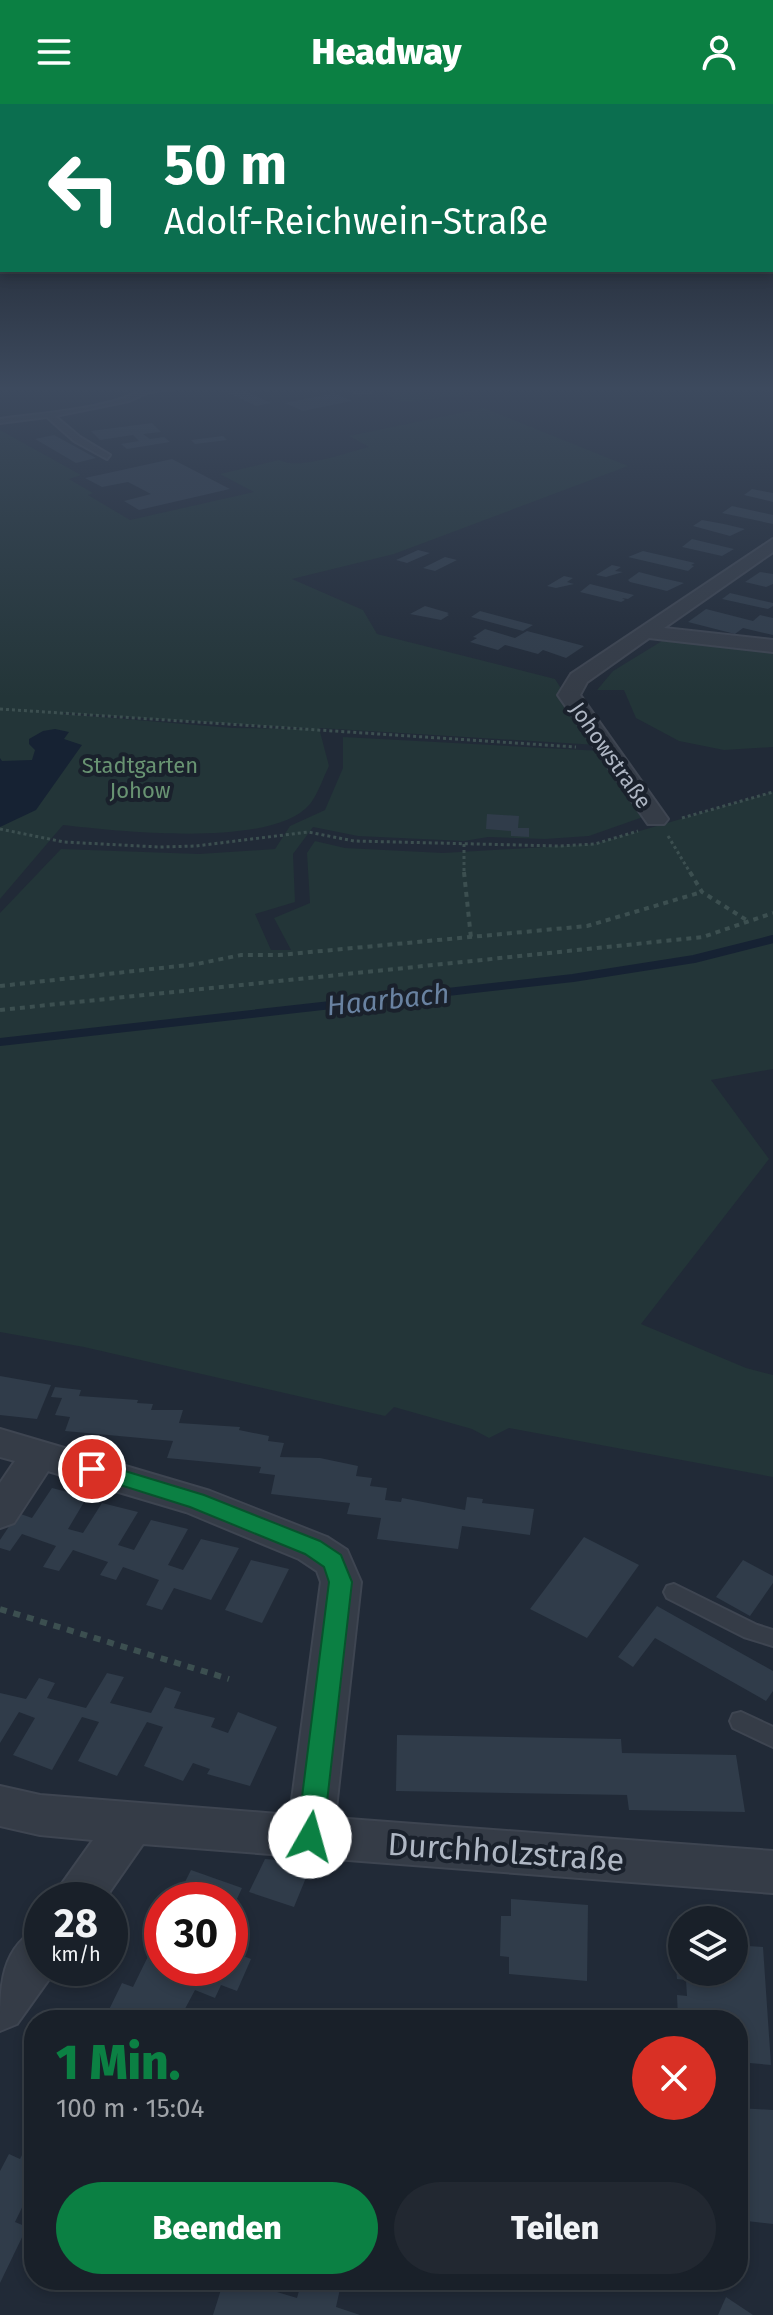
<!DOCTYPE html>
<html lang="de">
<meta charset="utf-8">
<style>
body{margin:0;font-family:"Fira Sans",sans-serif;background:#222831;color:#f1f3f6;height:100vh;display:flex;flex-direction:column;font-size:30px;white-space:nowrap}
*{box-sizing:border-box;margin:0}
p{font-size:26px;color:#9fa3a8}
.icon{flex:none;width:44px;height:44px;fill:none;stroke:currentColor;stroke-width:2;stroke-linecap:round;stroke-linejoin:round}
.map{position:relative;flex:1;overflow:hidden}
.side{position:absolute;left:24px;top:1906px;width:724px;height:280px;display:flex;flex-direction:column;background:#192029;border-radius:32px;box-shadow:0 4px 12px #0003,0 0 0 2px #373e46}
.side>*{flex:none}
.banner{position:absolute;left:0px;top:0px;width:774px;height:168px;box-shadow:0 4px 12px #0003,0 0 0 2px #373e46;background:#0b6e4f;color:#fff;overflow:hidden}
.tools{position:absolute;left:668px;top:1802px;display:grid;gap:16px}
.tools a{display:grid;place-items:center;width:80px;height:80px;border-radius:50%;background:#192029;box-shadow:0 4px 12px #0003,0 0 0 2px #373e46;font-size:40px}
.speed{position:absolute;left:24px;top:1778px;display:flex;gap:16px;font-size:40px;font-weight:700;text-align:center}
.speed>*{display:grid;place-content:center;width:104px;height:104px;border-radius:50%;background:#192029;box-shadow:0 4px 12px #0003,0 0 0 2px #373e46;line-height:1}
.speed small{font-size:20px;font-weight:400}
.speed .limit{border:12px solid #d22;background:#fff;color:#111}
.pin{position:absolute;display:grid;place-items:center;width:68px;height:68px;color:#fff;margin:-34px;border:4px solid #fff;border-radius:50%;box-shadow:0 2px 8px #0007}
.me{position:absolute;width:88px;margin:-44px;rotate:7deg;stroke-linejoin:round;filter:drop-shadow(0 0 6px #0008)}
.turn{display:flex;align-items:center;gap:28px;height:168px;padding:0 32px;font-size:36px}
.turn .icon{width:104px;height:104px;stroke-width:2.5}
.turn b{display:block;font-size:56px;line-height:68px}
.round{display:grid;place-items:center;flex:none;width:84px;height:84px;border-radius:42px;background:#222831}
.head{display:flex;align-items:center;justify-content:space-between;height:136px;padding:0 32px}
h1{font-size:48px;font-weight:800;line-height:60px;color:#0b8043}
.primary-button{display:flex;gap:16px;margin-top:auto;padding:16px 32px}
.primary-button a{flex:1;height:92px;border-radius:48px;background:#0b8043;color:#fff;font-size:32px;font-weight:800;line-height:92px;text-align:center}
.primary-button a+a{background:#222831;color:#f1f3f6}
header{display:flex;justify-content:space-between;align-items:center;height:104px;padding:0 32px;background:#0b8043;color:#fff;font-size:36px;font-weight:800}
.map>svg:first-child{display:block}
.green{fill:#233538;fill-rule:evenodd}
.water{fill:#162233}
.lines{fill:none;stroke-linecap:round;stroke-linejoin:round}
.stream{stroke:#162233;stroke-width:8}
.building{fill:#303c4a}
.lane-casing{stroke:#3e4551;stroke-width:4}
.street-casing{stroke:#3e4551;stroke-width:4}
.path-far2{stroke:#3c4f50;stroke-width:3;stroke-dasharray:3 3;stroke-linecap:butt}
.path-far1{stroke:#3c4f50;stroke-width:4;stroke-dasharray:5 5;stroke-linecap:butt}
.path{stroke:#3c4f50;stroke-width:6;stroke-dasharray:7 7;stroke-linecap:butt}
.lane{fill:#353c47;fill-rule:evenodd}
.street{fill:#353c47;fill-rule:evenodd}
.route{fill:#0b8043;stroke:#07532c;stroke-width:2}
.labels{text-anchor:middle;stroke-width:8;stroke-linejoin:round;paint-order:stroke}
.far-street-label{font-size:22px;fill:#afb7c4;stroke:#1a212c}
.far-park-label{font-size:22px;fill:#689372;stroke:#1a212c}
.water-label{font-size:28px;font-style:italic;fill:#6982a1;stroke:#1a212c}
.near-street-label{font-size:32px;fill:#afb7c4;stroke:#1a212c}
</style>
<header><svg class="icon" aria-label="menu" viewBox="0 0 24 24"><path d="M4 6h16M4 12h16M4 18h16"/></svg>Headway<svg class="icon" aria-label="person" viewBox="0 0 24 24"><circle cx="12" cy="8" r="4"/><path d="M4 21q1-7 8-7t8 7"/></svg></header>
<div class="map">
<svg width="773" height="2211" viewBox="0 0 773 2211">
<rect width="100%" height="100%" fill="#212a37"/>
<g class="green">
<path d="M367 283H488L460 292 403 298Z"/>
<path d="M484 304 628 362 394 450 292 475 363 506 377 530 555 575 597 641 319 624 329 662C323 674 318 690 310 700 273 745 117 727 63 721L0 795V326L81 371 69 375 93 389 88 391 130 416 254 388 220 370 279 356C299 367 347 348 369 343L349 332ZM64 610V609L315 625 233 624Z"/>
<path d="M662 537 773 548V643L724 646 679 637 636 614 624 586H597L613 567Z"/>
<path d="M343 633 602 647 643 713 589 732 545 735 488 733 464 737 358 732 313 723 293 750 295 798 255 810 271 846H291L274 814 310 799 307 749 315 737 345 744 443 749 595 740 773 688V965L711 976 769 1055 641 1220 746 1264 773 1271V1373L509 1324 489 1334 472 1325 394 1303 385 1312 84 1243 0 1228V809L61 745 199 750 275 745 290 722 325 706 343 664Z"/>
</g>
<path class="water" d="M55 625 69 628 64 635 82 641 36 706 0 723V654L2 657 32 656 35 646 29 640V635L43 627Z"/>
<g class="lines">
<path class="stream" d="M0 938 573 874 694 855 773 835"/>
</g>
<g class="building">
<path d="M216 283H237L271 299 256 302Z"/>
<path d="M337 283H362L375 289 359 292Z"/>
<path d="M334 289 352 297 303 307 285 299Z"/>
<path d="M152 319 161 328 143 330 150 335 164 333 170 338 127 345 121 340 139 337 133 331 100 336 91 327Z"/>
<path d="M54 331 96 354 76 359 35 335Z"/>
<path d="M223 332 227 336 195 340 191 336Z"/>
<path d="M172 355 230 385 139 406 124 397 151 390 128 378 102 383 85 374Z"/>
<path d="M752 385 773 389V398L744 391Z"/>
<path d="M732 402 773 411V420L722 409Z"/>
<path d="M702 416 724 420 745 425 730 432 693 422Z"/>
<path d="M692 435 734 445 722 452 682 443Z"/>
<path d="M418 446 430 449 407 459 396 456Z"/>
<path d="M643 447 695 459 691 461 694 462 688 467 628 453Z"/>
<path d="M445 453 457 456 435 467 423 464Z"/>
<path d="M612 461 621 463 615 467 623 468 606 473 596 471Z"/>
<path d="M639 468 662 474 684 479 667 487 630 478 628 476Z"/>
<path d="M760 468 773 470V480L766 483 745 478Z"/>
<path d="M564 472 573 474 567 478 574 480 556 484 547 482Z"/>
<path d="M590 480 634 491 628 495 622 494 625 496 621 498 580 488Z"/>
<path d="M730 489 773 499V502L768 505 722 495Z"/>
<path d="M425 502 449 509 447 510 449 511 441 516 410 510Z"/>
<path d="M706 505 753 517 760 511 773 514V531L743 524 735 530 688 518Z"/>
<path d="M480 507 533 521 523 527 471 513Z"/>
<path d="M485 525 515 534 527 527 584 542 566 554 543 546 538 550 505 541 498 546 470 538 477 534 473 533Z"/>
<path d="M487 710 519 712 518 724H529V733L511 732V727L486 725Z"/>
<path d="M0 1272 51 1281 37 1315 0 1311Z"/>
<path d="M55 1283 81 1286 79 1292 138 1296 137 1299 153 1300 151 1306H183L179 1319 240 1323 239 1326 269 1332 268 1337 284 1339 280 1353 320 1354 358 1362 356 1372 372 1374 370 1382 387 1384 385 1396 401 1398 402 1394 465 1406 467 1393 483 1395 482 1399 534 1405 530 1431 462 1422 458 1445 377 1435 381 1414 347 1410 350 1399 271 1390 275 1371 259 1369 261 1363 167 1354 173 1337 65 1327 70 1313 55 1311 62 1294 51 1293Z"/>
<path d="M52 1384 87 1393 68 1425 83 1429 102 1399 138 1408 118 1441 134 1446 151 1416 188 1425 168 1461 183 1466 201 1435 239 1444 211 1496 174 1484 162 1506 146 1501 159 1476 123 1463 116 1476 100 1471 108 1458 73 1446 59 1467 43 1463 56 1442 22 1430 10 1447 0 1444V1436L18 1409 32 1414Z"/>
<path d="M584 1433 639 1461 587 1534 530 1505Z"/>
<path d="M251 1456 289 1465 262 1519 225 1506Z"/>
<path d="M743 1456 773 1472V1479L750 1512 716 1493Z"/>
<path d="M657 1502 773 1567V1587L766 1597 655 1534 633 1563 618 1553Z"/>
<path d="M107 1569 124 1573 110 1599 151 1609 165 1583 181 1588 174 1604 215 1614 211 1623 228 1629 238 1608 277 1623 250 1682 207 1670 210 1665 193 1659 183 1677 144 1662 163 1623 147 1618 117 1672 78 1657 99 1618 82 1613 52 1666 13 1651 35 1614 19 1608 0 1639V1589L26 1595 39 1574 55 1579 47 1594 86 1604Z"/>
<path d="M397 1631 621 1635 622 1649 736 1651 745 1708 629 1706 627 1691 396 1687Z"/>
<path d="M265 1755 312 1759 294 1803 249 1788Z"/>
<path d="M191 1766 242 1784 230 1810V1796H176Z"/>
<path d="M511 1795 588 1801 587 1877 509 1870V1853L500 1852 501 1812H511Z"/>
<path d="M162 1824V1864H230V1847L251 1855 237 1887 221 1881 215 1894 195 1886 179 1916H104L122 1879 133 1883Z"/>
<path d="M734 1841 763 1843 771 1961 738 1958V1916L678 1914 677 1891 687 1892 686 1876 677 1875 675 1853 682 1854V1868H734Z"/>
<path d="M738 2004 773 2006V2120L738 2116Z"/>
<path d="M34 2028V2079L15 2118 27 2123 0 2179V2067L9 2050 20 2055Z"/>
<path d="M224 2176H237L297 2194 302 2176H342L336 2203 360 2211H213Z"/>
<path d="M726 2193 753 2211H718Z"/>
</g>
<g class="lines">
<g class="lane-casing">
<g id="lane">
<path d="M147 283H189L149 288 129 297 55 312 80 333 110 351 107 355 74 337 47 313 0 319V315C40 309 115 305 147 283Z"/>
<path d="M260 283H269L270 284 266 286Z"/>
<path d="M674 1480 757 1521 773 1526V1542L744 1533 667 1494 664 1488 667 1482Z"/>
<path d="M741 1608 773 1623V1643L733 1624 730 1617 733 1610Z"/>
</g>
</g>
<g class="street-casing">
<g id="street">
<path d="M773 435V448L664 524 773 536V548L649 534 587 578 580 591 668 715 664 720H648L558 591 571 570Z"/>
<path d="M0 1325 210 1387 327 1433 347 1446 361 1478 335 1714 773 1747V1789L143 1740 104 1796H54L61 1781 93 1736 40 1731 0 1722V1682L40 1691 290 1711 321 1478 317 1467 299 1455 186 1408 48 1367 14 1419 0 1424V1379L15 1357 0 1353Z"/>
<path d="M42 1822V1864H57L17 1920 0 1927C0 1882 0 1842 42 1822Z"/>
</g>
</g>
<g class="path-far2">
<path d="M0 605 576 643"/>
<path d="M682 714 773 688"/>
<path d="M0 725 64 738 159 743 196 742 308 728 354 737 559 742 595 740 638 727"/>
<path d="M668 732 691 770"/>
<path d="M464 740V770"/>
</g>
<g class="path-far1">
<path d="M464 768 471 834"/>
<path d="M690 768 702 788 748 817"/>
<path d="M0 882 197 860 241 851H279L587 822 702 788"/>
<path d="M0 906 703 833 773 809"/>
</g>
<path class="path" d="M0 1505 229 1575"/>
<use href="#lane" class="lane"/>
<use href="#street" class="street"/>
</g>
<linearGradient id="sky" x2="0" y2="1"><stop stop-color="#12171e"/><stop offset="0.48" stop-color="#3d4a5e"/><stop offset="1" stop-color="#3d4a5e" stop-opacity="0"/></linearGradient>
<rect width="773" height="593" fill="url(#sky)"/>
<path class="route" d="M92 1357 204 1391 320 1437 341 1451 352 1478 323 1733 319 1741 310 1745 301 1741 297 1733 329 1478 324 1463 305 1450 190 1403 85 1370 82 1365 85 1359Z"/>
<g class="labels">
<g class="far-street-label">
<text transform="translate(611 651) rotate(55)" y="8">Johowstraße</text>
</g>
<g class="far-park-label">
<text x="140" y="669">Stadtgarten<tspan x="140" dy="25">Johow</tspan></text>
</g>
<g class="water-label">
<text transform="translate(388 895) rotate(-6)" y="10">Haarbach</text>
</g>
<g class="near-street-label">
<text transform="translate(506 1748) rotate(4)" y="11">Durchholzstraße</text>
</g>
</g>
</svg>
<div class="tools">
<a><svg class="icon" aria-label="layers" viewBox="0 0 24 24"><path d="M12 4l9 5-9 5-9-5zM3 14l9 5 9-5"/></svg></a>
</div>
<div class="speed"><div>28<small>km/h</small></div><div class="limit">30</div></div>
<div class="pin" style="left:92px;top:1365px;background:#d93025"><svg class="icon" aria-label="arrive" viewBox="0 0 24 24"><path d="M6 21V4h12l-3 4 3 4H6"/></svg></div>
<svg class="me" style="left:310px;top:1733px" viewBox="-20 -20 40 40"><circle r="19" fill="#fff"/><path d="M0-13L10 11 0 6-10 11z" fill="#0b8043"/></svg>
<div class="banner">
<div class="turn"><svg class="icon" aria-label="left" viewBox="0 0 24 24"><path d="M17 20v-9H6M10 6l-5 5 5 5"/></svg><div><b>50 m</b>Adolf-Reichwein-Straße</div></div>
</div>
<section class="side">
<div class="head"><div><h1>1 Min.</h1><p>100 m · 15:04</p></div><a class="round" style="background:#d93025;color:#fff"><svg class="icon" aria-label="close" viewBox="0 0 24 24"><path d="M6 6l12 12M18 6L6 18"/></svg></a></div>
<div class="primary-button"><a>Beenden</a><a>Teilen</a></div>
</section>
</div>
